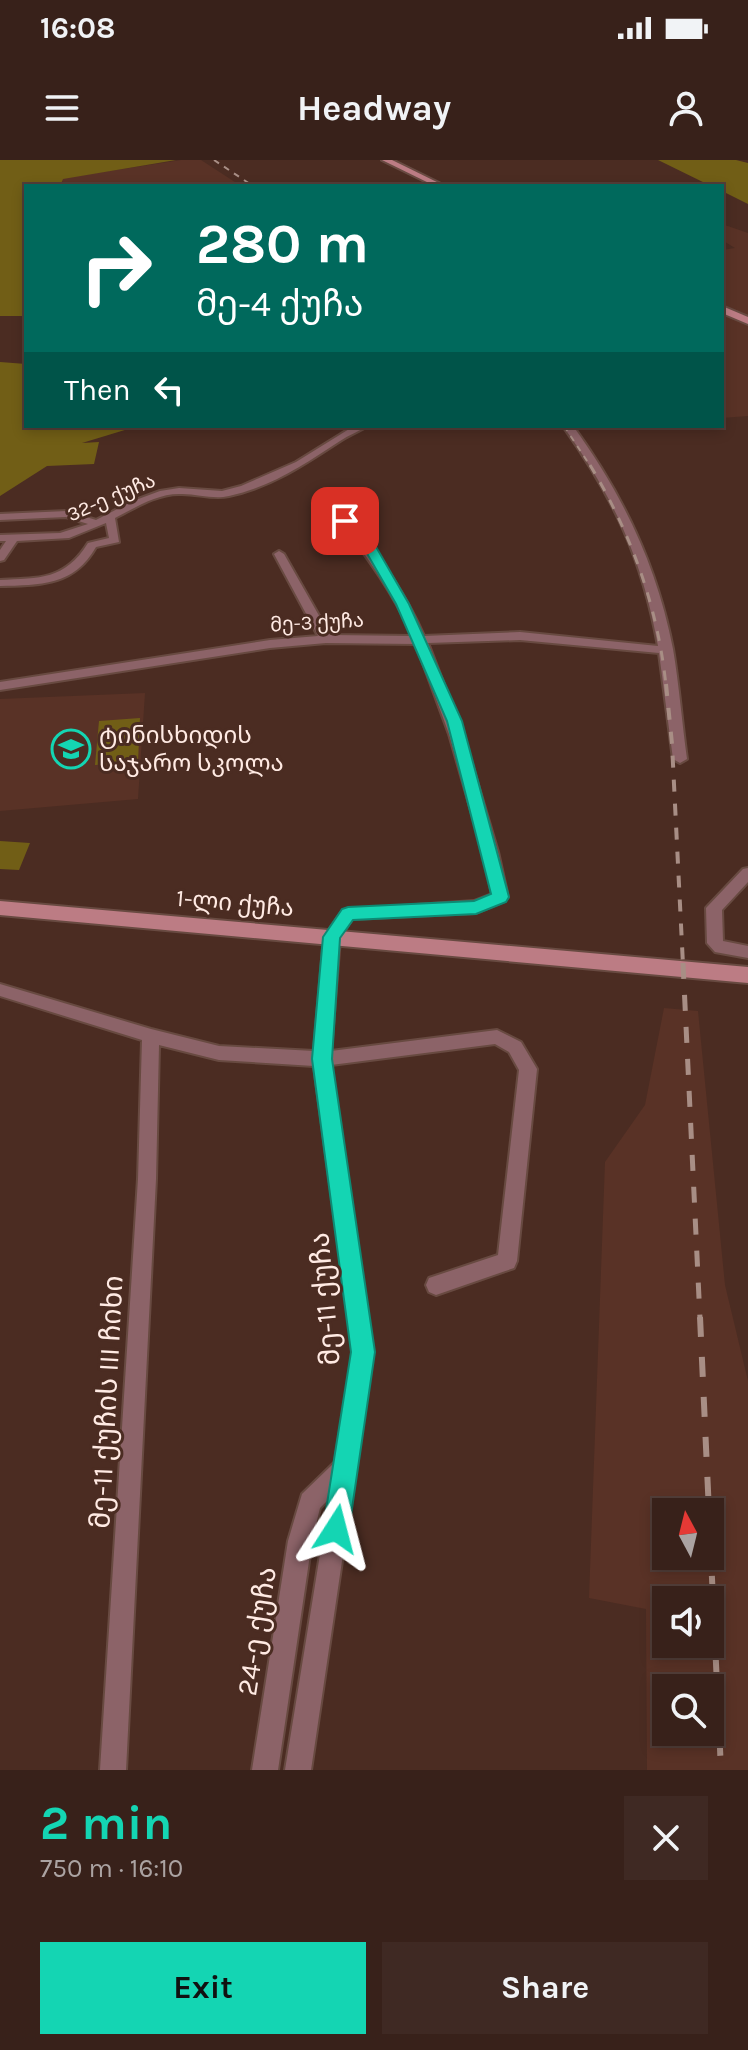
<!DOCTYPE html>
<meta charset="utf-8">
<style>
body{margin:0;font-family:Karla,"Noto Sans Georgian",sans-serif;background:#3f2923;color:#f1f3f6;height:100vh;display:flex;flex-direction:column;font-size:30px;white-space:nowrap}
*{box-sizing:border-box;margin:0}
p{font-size:26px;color:#aba3a2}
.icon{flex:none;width:44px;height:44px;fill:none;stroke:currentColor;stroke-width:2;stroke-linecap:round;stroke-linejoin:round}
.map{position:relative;height:1610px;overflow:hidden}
.drawer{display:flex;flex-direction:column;background:#38211a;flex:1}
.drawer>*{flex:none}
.banner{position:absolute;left:24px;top:24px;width:700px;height:244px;border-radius:0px;box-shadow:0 4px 12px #0003,0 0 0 2px #523e39;background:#00695c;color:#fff;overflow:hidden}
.needle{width:52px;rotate:353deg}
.tools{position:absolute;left:652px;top:1338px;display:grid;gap:16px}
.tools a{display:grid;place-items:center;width:72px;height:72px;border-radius:0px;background:#38211a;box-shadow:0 4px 12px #0003,0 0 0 2px #523e39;font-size:40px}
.pin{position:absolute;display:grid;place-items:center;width:68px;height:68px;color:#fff;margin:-34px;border-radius:16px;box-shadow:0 4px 12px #0006}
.me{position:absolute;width:88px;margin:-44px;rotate:9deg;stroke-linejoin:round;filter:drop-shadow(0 0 6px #0008)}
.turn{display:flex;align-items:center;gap:28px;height:168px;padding:0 40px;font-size:36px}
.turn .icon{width:104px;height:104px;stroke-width:2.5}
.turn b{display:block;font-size:56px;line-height:68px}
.then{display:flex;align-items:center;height:76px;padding:0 40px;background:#0003;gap:16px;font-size:30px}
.round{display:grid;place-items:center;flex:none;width:84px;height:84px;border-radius:0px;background:#3f2923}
.summary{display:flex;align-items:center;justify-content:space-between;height:136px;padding:0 40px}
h1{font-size:48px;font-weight:700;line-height:60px;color:#14d5b3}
.button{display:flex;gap:16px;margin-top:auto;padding:16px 40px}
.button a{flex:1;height:92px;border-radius:0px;background:#14d5b3;color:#111;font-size:32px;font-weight:700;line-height:92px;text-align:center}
.button a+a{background:#3f2923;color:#f1f3f6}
.status{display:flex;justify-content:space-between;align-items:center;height:56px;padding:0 40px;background:#38211a;direction:ltr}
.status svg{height:22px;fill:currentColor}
header{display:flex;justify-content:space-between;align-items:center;height:104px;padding:0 40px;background:#38211a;font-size:36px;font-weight:700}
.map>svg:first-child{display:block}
.built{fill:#593226;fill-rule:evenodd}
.green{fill:#715e16}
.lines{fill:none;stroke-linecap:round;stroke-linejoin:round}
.minor-casing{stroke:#684a41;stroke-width:4}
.secondary-casing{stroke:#684a41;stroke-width:4}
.minor{fill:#8c6368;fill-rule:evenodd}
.secondary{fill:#bc7c84;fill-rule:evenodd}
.rail-far4{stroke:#a88e85;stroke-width:2;stroke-dasharray:6 6;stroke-linecap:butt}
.rail-far3{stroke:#a88e85;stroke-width:3;stroke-dasharray:10 10;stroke-linecap:butt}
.rail-far2{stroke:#a88e85;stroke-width:4;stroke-dasharray:12 12;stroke-linecap:butt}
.rail-far1{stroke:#a88e85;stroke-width:5;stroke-dasharray:16 16;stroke-linecap:butt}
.rail{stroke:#a88e85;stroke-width:6;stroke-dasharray:20 20;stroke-linecap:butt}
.route{fill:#14d5b3;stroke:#0d8a74;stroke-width:2}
.labels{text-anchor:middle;stroke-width:6;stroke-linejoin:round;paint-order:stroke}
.far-street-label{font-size:20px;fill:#ffeae3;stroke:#4b2c22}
.poi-label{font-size:24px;fill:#ffeae3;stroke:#4b2c22;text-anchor:start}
.street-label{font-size:24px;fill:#ffeae3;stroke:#4b2c22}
.near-street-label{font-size:28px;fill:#ffeae3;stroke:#4b2c22}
</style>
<div class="status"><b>16:08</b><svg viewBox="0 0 49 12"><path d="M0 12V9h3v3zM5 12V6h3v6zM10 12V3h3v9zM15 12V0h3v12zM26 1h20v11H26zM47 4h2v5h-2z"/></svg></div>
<header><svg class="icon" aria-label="menu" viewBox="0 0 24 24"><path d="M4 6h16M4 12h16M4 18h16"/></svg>Headway<svg class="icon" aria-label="person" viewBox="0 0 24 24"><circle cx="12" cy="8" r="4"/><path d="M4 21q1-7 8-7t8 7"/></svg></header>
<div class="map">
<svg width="748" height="1610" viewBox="0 0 748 1610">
<rect width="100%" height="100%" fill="#4b2c22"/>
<g class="built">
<path d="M181 0H201L241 26H70L57 19Z"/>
<path d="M722 64 748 73V158L722 147V90L735 88 722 80Z"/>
<path d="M722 153 748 164V256L722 258Z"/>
<path d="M145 533 138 639 0 651V539Z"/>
<path d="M664 848 698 851 725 1125 748 1221V1610H647L646 1449 589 1438 605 1002 645 945ZM666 1352H710V1396H666ZM710 1440V1484H666V1440ZM710 1528V1572H666V1528Z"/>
</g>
<g class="green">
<path d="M0 0H176L63 19 60 26H26V156H0Z"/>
<path d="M658 0H736L748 3V44L722 31V26H711Z"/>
<path d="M0 202 26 204V266H138L82 283 99 282 94 304 47 306 0 336Z"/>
<path d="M140 558 138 602 95 605 99 561Z"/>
<path d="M0 681 30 683 19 710 0 709Z"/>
</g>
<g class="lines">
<g class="minor-casing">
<g id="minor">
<path d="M354 266H368C359 271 349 275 340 281 305 304 271 327 229 336 212 340 196 333 179 334 156 334 135 348 115 358L119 382 96 387C74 426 40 425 0 426V420C40 418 65 420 88 383L109 378 106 363 69 378 17 381 4 400 0 401V390L6 381H0V375L60 373 88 364 66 357 0 360V354L67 351 96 360 133 341 160 331 179 328 222 331 241 326 296 302Z"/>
<path d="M563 266H573C623 335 657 406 673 489 679 524 682 563 687 599L680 603 673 599 659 493 520 480 428 483 463 574 498 692 508 737 505 741 476 753 352 759 340 778 331 891 497 870 521 882 537 909 517 1101 514 1108 436 1135 429 1132 426 1125 429 1118 498 1095 519 910 509 892 495 884 331 905 373 1192 311 1610H285L329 1339 320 1348 312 1381 278 1610H252L288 1381 302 1334 335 1302 353 1192 314 906 219 900 159 885 156 1019 126 1610H100L138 1019 142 880 0 836V824L151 869 219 886 314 891 324 777 343 750 474 741 492 734 483 692 449 574 416 484 326 483 270 488 0 530V522L270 480 318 476 274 394 279 391 284 394 330 475 413 476C393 433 368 398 340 361L345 358 349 359C379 395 405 433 424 476L520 472 658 486C642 398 614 338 563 266Z"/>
<path d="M748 708V722L722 750 723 781 748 786V798L715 792 707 783 706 748 743 709Z"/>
</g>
</g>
<g class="secondary-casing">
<g id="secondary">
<path d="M382 0H392L445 26H435Z"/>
<path d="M722 146 748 157V164L722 153Z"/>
<path d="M0 741 748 807V823L0 755Z"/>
</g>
</g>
<use href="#minor" class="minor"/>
<use href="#secondary" class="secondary"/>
<g class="rail-far4">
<path d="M214 0 253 26"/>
<path d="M564 266 591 307"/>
</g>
<path class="rail-far3" d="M590 305C631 373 658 447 666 526"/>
<path class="rail-far2" d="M666 524 672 584 683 805"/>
<path class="rail-far1" d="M683 803 700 1159"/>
<g class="rail">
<path d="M700 1157 709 1352"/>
<path d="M710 1376 721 1610"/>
</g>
</g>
<path class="route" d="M341 359H349L375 385 409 444 462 561 509 737 506 742 476 754 353 760 340 778 332 899 375 1192 349 1369 345 1378 336 1382 326 1378 323 1369 351 1192 312 899 323 777 342 749 348 747 474 741 491 734 447 561 396 444 365 390 341 364Z"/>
<defs>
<g id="school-ring" transform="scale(2)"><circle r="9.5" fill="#4b2c22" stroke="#14d5b3" stroke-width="1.5"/><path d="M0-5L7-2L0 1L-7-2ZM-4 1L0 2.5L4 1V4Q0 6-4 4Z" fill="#14d5b3"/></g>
</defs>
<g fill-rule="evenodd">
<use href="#school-ring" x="71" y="589"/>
</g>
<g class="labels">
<g class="far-street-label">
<text transform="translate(111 337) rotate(-23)" y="7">32-ე ქუჩა</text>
<text transform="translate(317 462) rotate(-3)" y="7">მე-3 ქუჩა</text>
</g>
<g class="poi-label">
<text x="99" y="583">ტინისხიდის<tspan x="99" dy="28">საჯარო სკოლა</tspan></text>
</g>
<g class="street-label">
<text transform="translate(235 743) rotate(5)" y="8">1-ლი ქუჩა</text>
</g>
<g class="near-street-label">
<text transform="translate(324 1139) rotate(-95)" y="10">მე-11 ქუჩა</text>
<text transform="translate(106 1242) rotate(-87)" y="10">მე-11 ქუჩის III ჩიხი</text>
<text transform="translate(256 1471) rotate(-81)" y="10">24-ე ქუჩა</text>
</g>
</g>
</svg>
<div class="tools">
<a><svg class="needle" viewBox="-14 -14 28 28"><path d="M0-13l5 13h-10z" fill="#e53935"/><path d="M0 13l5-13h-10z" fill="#aba3a2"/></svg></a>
<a><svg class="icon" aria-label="sound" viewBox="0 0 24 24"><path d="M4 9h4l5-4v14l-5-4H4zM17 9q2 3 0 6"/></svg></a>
<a><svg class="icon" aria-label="search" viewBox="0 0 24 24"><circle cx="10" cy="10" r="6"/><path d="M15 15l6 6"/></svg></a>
</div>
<div class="pin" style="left:345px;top:361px;background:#d93025"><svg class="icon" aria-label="arrive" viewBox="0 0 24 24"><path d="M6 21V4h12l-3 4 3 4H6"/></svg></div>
<svg class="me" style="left:336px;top:1369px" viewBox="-20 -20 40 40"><path d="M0-17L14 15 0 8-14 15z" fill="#14d5b3" stroke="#fff" stroke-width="4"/></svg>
<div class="banner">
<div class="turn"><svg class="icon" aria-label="right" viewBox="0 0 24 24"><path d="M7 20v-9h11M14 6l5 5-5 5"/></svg><div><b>280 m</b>მე-4 ქუჩა</div></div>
<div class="then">Then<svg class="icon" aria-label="left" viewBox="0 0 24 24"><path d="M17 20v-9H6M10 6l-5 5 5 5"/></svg></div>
</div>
</div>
<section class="drawer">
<div class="summary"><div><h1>2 min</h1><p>750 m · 16:10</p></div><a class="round"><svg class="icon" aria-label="close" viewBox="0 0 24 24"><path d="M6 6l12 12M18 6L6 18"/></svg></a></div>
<div class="button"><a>Exit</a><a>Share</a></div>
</section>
